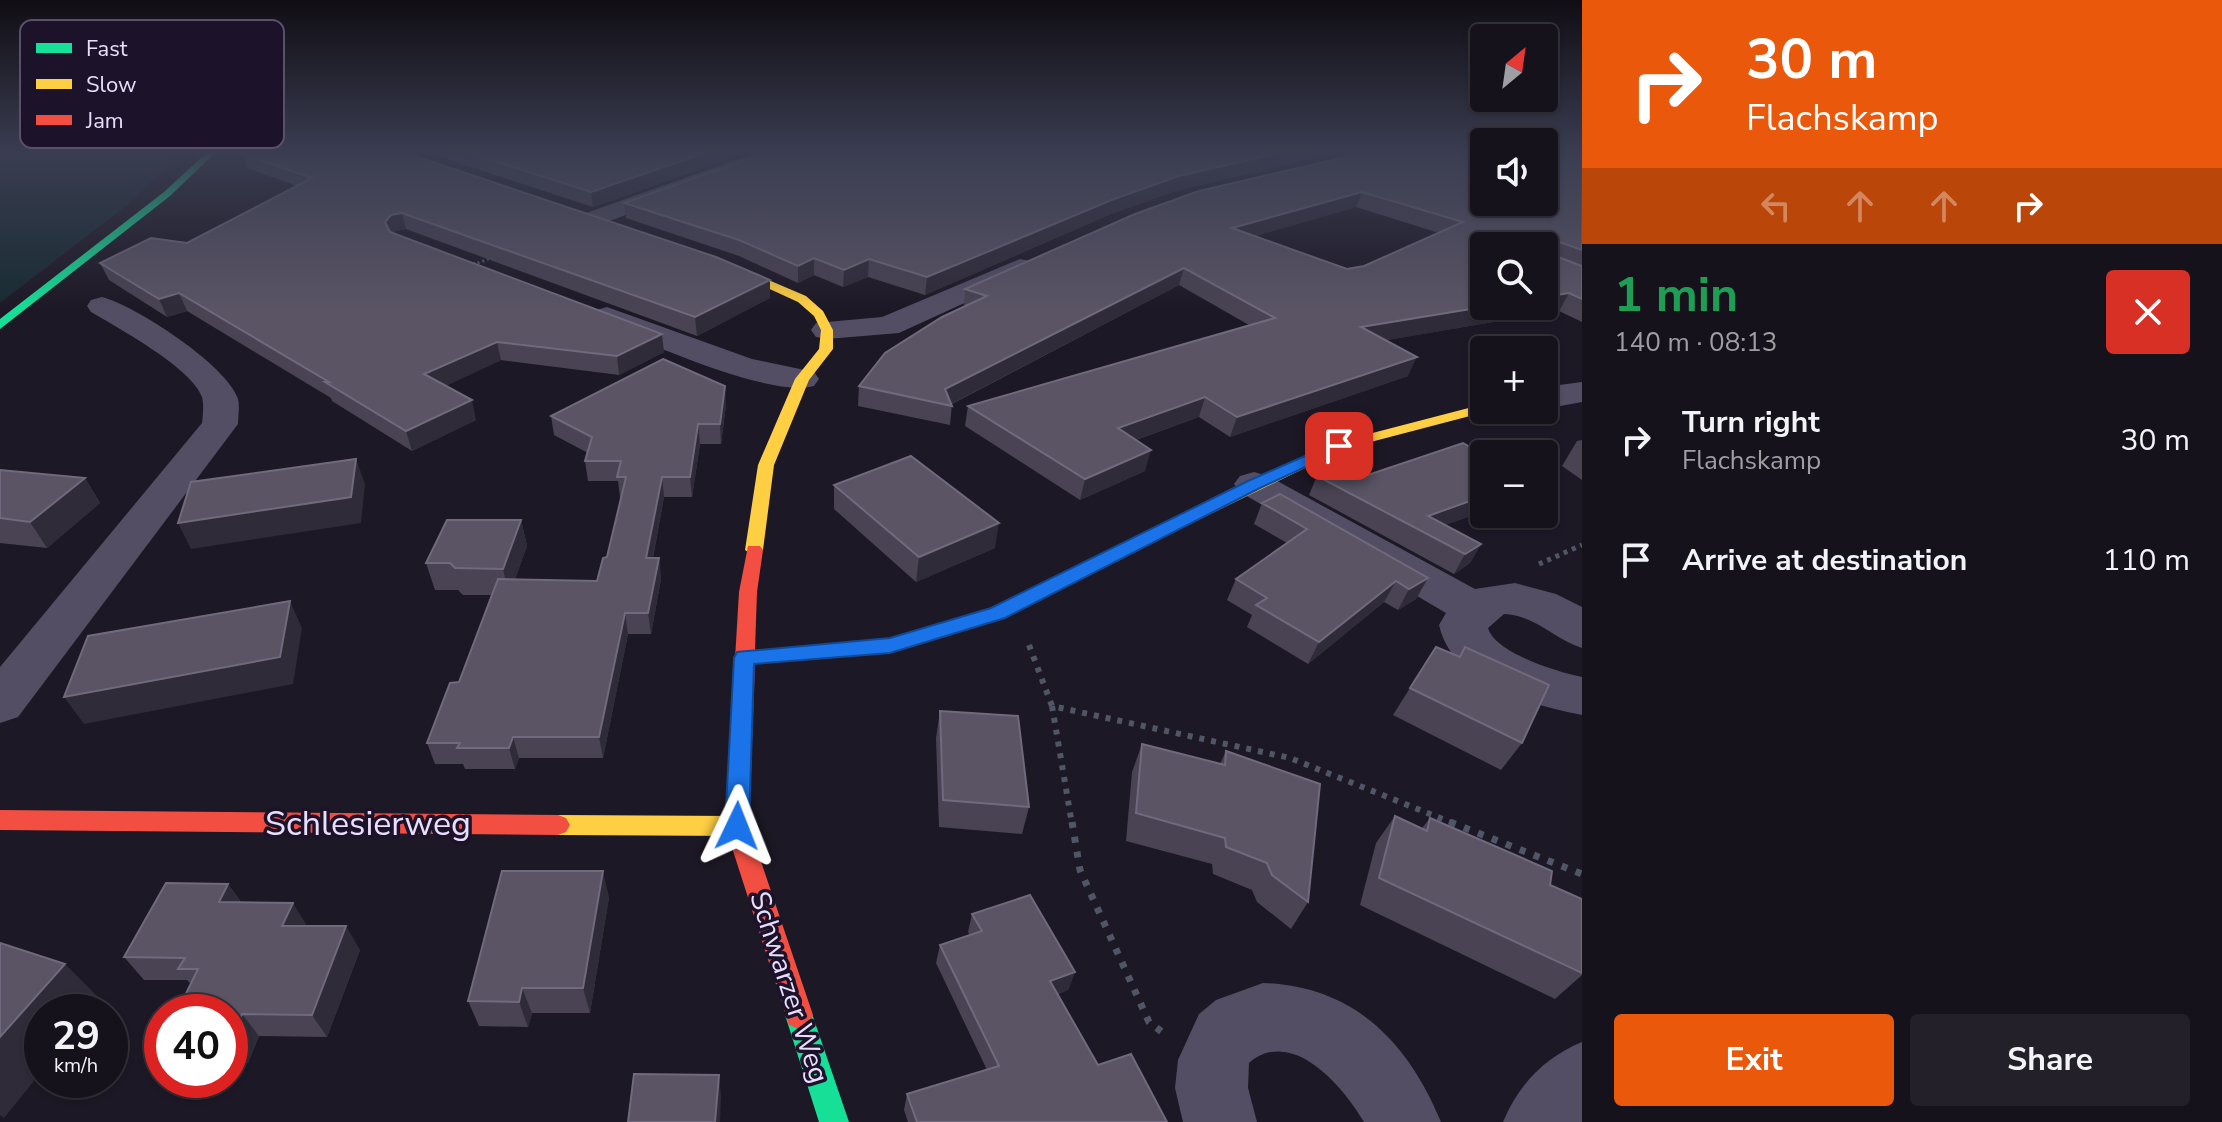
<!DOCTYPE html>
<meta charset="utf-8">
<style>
body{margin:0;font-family:"Nunito Sans",sans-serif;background:#232029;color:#f1f3f6;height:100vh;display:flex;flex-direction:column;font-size:30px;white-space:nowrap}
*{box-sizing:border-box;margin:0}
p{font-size:26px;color:#9e9ea3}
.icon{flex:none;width:44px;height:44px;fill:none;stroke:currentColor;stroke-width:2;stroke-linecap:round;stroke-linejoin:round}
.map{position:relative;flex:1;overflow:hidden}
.side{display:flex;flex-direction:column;background:#16121c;width:640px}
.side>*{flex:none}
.top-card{background:#ea580c;color:#fff;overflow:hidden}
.needle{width:52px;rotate:29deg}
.tools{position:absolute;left:1470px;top:24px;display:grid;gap:16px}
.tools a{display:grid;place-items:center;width:88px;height:88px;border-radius:8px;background:#16121c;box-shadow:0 2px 6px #0004,0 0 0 2px #35323b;font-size:40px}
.speed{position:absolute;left:24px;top:994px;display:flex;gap:16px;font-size:40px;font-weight:700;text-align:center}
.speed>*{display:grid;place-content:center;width:104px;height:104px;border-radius:50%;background:#16121c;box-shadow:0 2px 6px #0004,0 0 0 2px #35323b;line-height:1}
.speed small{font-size:20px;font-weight:400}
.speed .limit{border:12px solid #d22;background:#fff;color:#111}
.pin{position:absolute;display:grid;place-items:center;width:68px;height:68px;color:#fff;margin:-34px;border-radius:16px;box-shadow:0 4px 12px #0006}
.me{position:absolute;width:88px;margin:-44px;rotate:2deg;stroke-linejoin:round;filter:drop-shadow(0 0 6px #0008)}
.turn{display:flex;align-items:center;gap:28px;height:168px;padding:0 32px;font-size:36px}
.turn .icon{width:104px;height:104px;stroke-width:2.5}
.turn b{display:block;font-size:56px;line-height:68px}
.lanes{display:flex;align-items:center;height:76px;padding:0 32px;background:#0003;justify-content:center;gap:40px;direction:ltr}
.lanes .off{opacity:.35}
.round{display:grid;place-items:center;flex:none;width:84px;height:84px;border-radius:8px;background:#232029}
.summary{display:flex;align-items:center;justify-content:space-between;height:136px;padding:0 32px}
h1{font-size:48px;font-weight:700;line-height:60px;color:#1e9e55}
.primary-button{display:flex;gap:16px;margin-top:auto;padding:16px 32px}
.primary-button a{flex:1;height:92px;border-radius:8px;background:#ea580c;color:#fff;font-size:32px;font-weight:700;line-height:92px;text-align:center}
.primary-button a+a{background:#232029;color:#f1f3f6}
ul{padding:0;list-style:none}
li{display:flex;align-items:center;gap:24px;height:120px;padding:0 32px}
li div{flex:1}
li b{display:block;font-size:30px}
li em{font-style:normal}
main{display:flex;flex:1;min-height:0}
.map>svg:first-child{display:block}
.green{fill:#182b32}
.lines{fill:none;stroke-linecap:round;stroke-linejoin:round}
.path-far4{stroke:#4f5666;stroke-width:3;stroke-dasharray:2 3;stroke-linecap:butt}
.path-far3{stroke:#4f5666;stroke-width:4;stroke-dasharray:3 4;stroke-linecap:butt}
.path-far2{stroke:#4f5666;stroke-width:5;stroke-dasharray:4 5;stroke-linecap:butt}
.path-far1{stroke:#4f5666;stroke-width:6;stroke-dasharray:5 7;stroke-linecap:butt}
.path{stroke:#4f5666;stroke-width:7;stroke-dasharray:6 9;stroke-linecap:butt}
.street{fill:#544e64;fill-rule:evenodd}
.fast{fill:#16e098;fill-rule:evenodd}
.slow{fill:#ffcf43;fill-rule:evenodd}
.jam{fill:#f24e42;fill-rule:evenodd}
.wall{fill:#494353;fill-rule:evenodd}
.shaded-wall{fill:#302b39}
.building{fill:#5a5465;stroke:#71697d;stroke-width:2;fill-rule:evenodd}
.route{fill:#1a73e8;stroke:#114b97;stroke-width:2}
.labels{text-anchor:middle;stroke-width:7;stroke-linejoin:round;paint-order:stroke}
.street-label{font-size:28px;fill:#e9dffc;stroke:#1c132a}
.near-street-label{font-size:34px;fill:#e9dffc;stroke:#1c132a}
.key{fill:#1c132a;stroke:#5a5069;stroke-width:2}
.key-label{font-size:22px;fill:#e9dffc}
</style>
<main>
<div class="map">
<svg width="1582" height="1122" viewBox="0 0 1582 1122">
<rect width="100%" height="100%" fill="#1d1825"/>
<path class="green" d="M0 153H181L127 205 0 303Z"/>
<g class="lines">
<path class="path-far4" d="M473 265 493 257"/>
<path class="path-far3" d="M473 265 478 263"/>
<path class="path-far2" d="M1539 564 1582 545"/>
<g class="path-far1">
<path d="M1029 645 1052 706 1290 758 1455 824"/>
<path d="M1052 706 1072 824"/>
</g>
<g class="path">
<path d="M1072 822 1080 870 1149 1022 1166 1035"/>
<path d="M1450 822 1582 874"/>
</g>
<g class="street">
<path d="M755 153H785L782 158 604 223H586L582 218 586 213Z"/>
<path d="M1020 259 1030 261 1034 267 1030 273 899 333 827 339 816 337 811 330 816 323 882 317Z"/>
<path d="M102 297C136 306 227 365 238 399 240 407 238 416 238 424L18 717 0 723V667L202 423C203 414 204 405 202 397 192 368 118 328 91 312L87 306 91 300Z"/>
<path d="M607 307 752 359 814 372 819 379 814 386C767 398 645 341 596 322L592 316 596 310Z"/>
<path d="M1582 382V402L1544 409V387Z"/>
<path d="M1254 472 1268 476 1475 589 1515 583 1556 594 1582 607V648C1554 639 1535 615 1504 614L1488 628C1495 653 1558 672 1582 677V715C1530 705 1452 684 1439 625L1446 613 1240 492 1234 484 1240 476Z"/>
<path d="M1263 983C1354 986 1408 1042 1441 1122H1364C1343 1086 1292 1026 1249 1063L1248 1088 1257 1122H1183L1175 1088 1178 1060 1199 1014 1216 1000Z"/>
<path d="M1582 1042V1122H1503C1518 1085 1545 1057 1582 1042Z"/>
</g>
<g class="fast">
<path d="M206 153H215L170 196 0 329V319L164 192Z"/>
<path d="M799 1001 809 1005 849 1122H819L785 1015 789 1005Z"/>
</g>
<g class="slow">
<path d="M717 258 806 296 823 311 833 330V349L809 380 774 465 763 550 754 556 745 550 758 465 795 379 819 349 821 330 814 316 798 302 713 263V259Z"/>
<path d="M1484 404V410L1489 411 1344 449 1165 536H1153L1150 532 1153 528 1334 443Z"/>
<path d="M558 815 737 816 745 819 749 826 745 833 737 836 558 835 550 832 546 825 550 818Z"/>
</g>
<g class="jam">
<path d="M1159 527 1165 528 1168 532 1165 536 1005 618 890 652 755 664 749 826 813 1015 809 1025 799 1029 789 1025 725 826 739 592 748 546H760L763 550 757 592 755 650 890 638 991 608Z"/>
<path d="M0 810 558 815 566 818 570 825 566 832 558 835 0 830Z"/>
</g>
</g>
<g class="wall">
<path d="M428 153H747L593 207Z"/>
<path d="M765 153H1337L1175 191 1111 214 925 295 868 277 843 287 814 275 798 283 739 256 626 218 624 203Z"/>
<path d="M1362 153H1582V322L1559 311 1386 340 1408 376 1230 437 1199 417 1136 440 1145 471 1080 500 965 426 968 406 1249 325 1179 285 952 404 950 425 858 406 859 386 964 307 965 289ZM1356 207 1439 233 1364 266 1347 269 1255 236Z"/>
<path d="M242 154 770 298 697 336 406 229 395 231 393 233 664 352 619 375 501 360 445 386 476 420 412 451 332 401 331 398 187 311 167 317 109 280 100 263 187 243 297 186 247 168Z"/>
<path d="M726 405 721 444H700L692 497H664L653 558H659L661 579 651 634H628L603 758H519L515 769H465L463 764H435L427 743 459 682 492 595H463L458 590H435L426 563 521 520 527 546 515 579 597 581 607 557 621 497H620L618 481H588L585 461 588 453 554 435 551 416Z"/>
<path d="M1582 440V480L1562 466 1577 441Z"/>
<path d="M0 470 85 478 100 503 47 548 0 543Z"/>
<path d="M1317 476 1356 479 1484 511 1445 525 1481 544 1470 563 1454 574 1309 495Z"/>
<path d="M834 485 995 548 916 582 834 509Z"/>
<path d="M1262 503 1428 578 1416 599 1398 610 1384 602 1308 664 1247 627 1252 615 1227 600 1236 579 1287 543 1254 524Z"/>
<path d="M1465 647 1522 743 1501 770 1393 715 1410 688 1459 657Z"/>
<path d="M940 711 1029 807 1022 834 939 827 936 738Z"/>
<path d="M1142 744 1220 764 1226 751 1308 902 1291 929 1257 902 1252 890 1213 874 1212 864 1126 841 1132 772Z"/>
<path d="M1395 816 1422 828 1430 818 1550 885 1582 899V975L1555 999 1360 905 1376 843Z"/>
<path d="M228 884 241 902 307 926 360 950 327 1037 259 1036 248 1063 230 1062V1012L191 984 187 980H144L124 957Z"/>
<path d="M609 897 590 1013H532L528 1027 479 1026 468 1001Z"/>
<path d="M972 914 1075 972 1068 990 1058 994 1098 1065 1167 1122H908L904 1110 907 1094 987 1070 936 963 940 945 970 935 968 932Z"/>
</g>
<g class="shaded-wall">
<path d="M705 153H747L593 207 591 192Z"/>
<path d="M1280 153H1337L1175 191 1111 214 925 295 927 277 1114 199 1179 176Z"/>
<path d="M1362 192 1356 207 1227 244 1232 228Z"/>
<path d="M402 213 406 229 395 231 390 238 385 222 391 215Z"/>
<path d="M814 258V275L798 283V266Z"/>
<path d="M869 259 868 277 843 287 844 270Z"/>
<path d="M1184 268 1179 285 949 405 945 389Z"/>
<path d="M770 280V298L697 336 695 317Z"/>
<path d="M179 293 187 311 167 317 159 299Z"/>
<path d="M1569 293 1559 311 1353 346 1361 327 1489 306H1544V297Z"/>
<path d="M662 334 664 352 619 375 617 356Z"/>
<path d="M497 342 501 360 429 394 424 374Z"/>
<path d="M1417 357 1408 376 1230 437 1237 417Z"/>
<path d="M725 386 726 405 721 444 720 424Z"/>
<path d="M1205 397 1199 417 1113 448 1118 428Z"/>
<path d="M472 400 476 420 412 451 406 431Z"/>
<path d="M698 424 700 444 692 497 690 477Z"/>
<path d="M1151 450 1145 471 1080 500 1085 479Z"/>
<path d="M356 459 365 484 361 523 191 549 178 523Z"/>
<path d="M662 477 664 497 649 578 646 558Z"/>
<path d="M85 478 100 503 47 548 30 522Z"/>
<path d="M1484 496V511L1424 533 1428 516Z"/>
<path d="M521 520 527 546 509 595 503 569Z"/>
<path d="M999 523 995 548 916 582 919 557Z"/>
<path d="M1481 544 1470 563 1454 574 1465 554Z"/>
<path d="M659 558 661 579 651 634 648 613Z"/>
<path d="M1428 578 1416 599 1398 610 1409 589Z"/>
<path d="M1396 581 1384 602 1308 664 1319 642Z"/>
<path d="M290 601 302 628 293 684 84 724 64 697Z"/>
<path d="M625 613 628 634 603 758 599 737Z"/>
<path d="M513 737 519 758 515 769 509 748Z"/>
<path d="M603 871 609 897 590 1013 583 988Z"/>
<path d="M228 884 244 907 219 902Z"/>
<path d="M293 903 307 926H282Z"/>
<path d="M346 926 360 950 327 1037 312 1015Z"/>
<path d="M65 964 101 1000 91 1012H42V1071L4 1118 0 1115V1037Z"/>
<path d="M1075 972 1068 990 1044 999 1050 981Z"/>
<path d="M522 988 532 1013 528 1027 519 1002Z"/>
<path d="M242 1014 259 1036 248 1063 230 1042Z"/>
<path d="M719 1075 721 1096 720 1122H715Z"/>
</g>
<g class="building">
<path d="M245 153H406L716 257 770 280 695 317 402 213 391 215 385 222 390 232 662 334 617 356 497 342 424 374 472 400 406 431 325 382H329L179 293 159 299 100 263 151 238 187 243 312 178 242 154Z"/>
<path d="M469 153H705L591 192Z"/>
<path d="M765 153H1280L1179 176 1114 199 927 277 869 259 844 270 814 258 798 266 739 240 624 203Z"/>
<path d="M1362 153H1484V202H1544V153H1582V250L1554 240 1550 242V254L1582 266V299L1569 293 1544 297V246H1484V306H1489L1361 327 1417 357 1237 417 1205 397 1118 428 1151 450 1085 479 968 406 1275 318 1184 268 945 389 952 406 859 386 885 353 942 317 987 296 965 289 1135 214 1199 191ZM1362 192 1463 222 1364 266 1347 269 1232 228Z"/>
<path d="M663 359 725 386 720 424H698L690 477H662L646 558H659L648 613H625L599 737H513L509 748H457L460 743H427L450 683 459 682 498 579 597 581 603 558 607 557 626 477H617L621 461H585L592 437 551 416Z"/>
<path d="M1463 443 1484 455V496L1428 516 1481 544 1465 554 1317 476 1335 467 1356 479Z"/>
<path d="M911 456 999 523 919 557 834 485Z"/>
<path d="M356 459 351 497 178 523 191 482Z"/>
<path d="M0 470 85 478 30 522 0 518Z"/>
<path d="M1280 494 1428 578 1409 589 1396 581 1319 642 1256 605 1267 598 1236 579 1307 529 1262 503Z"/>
<path d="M447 520H521L503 569 455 568 450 563H426Z"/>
<path d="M290 601 280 657 64 697 88 636Z"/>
<path d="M1436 647 1460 657 1465 647 1549 685 1522 743 1410 688Z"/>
<path d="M940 711 1018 716 1029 807 943 800Z"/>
<path d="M1142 744 1225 765 1226 751 1320 784 1308 902 1272 875 1267 863 1226 847 1225 838 1136 813Z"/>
<path d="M1395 816 1427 831 1430 818 1552 871 1550 885 1582 899V973L1379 878Z"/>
<path d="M502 871H603L583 988H522L519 1002 468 1001Z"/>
<path d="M166 883 228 884 219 902 293 903 282 926H346L312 1015 242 1014 230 1040V1012H177L198 969H178L185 958 124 957Z"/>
<path d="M1030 895 1075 972 1050 981 1098 1065 1131 1054 1167 1122H917L907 1094 999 1066 940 945 982 931 972 914Z"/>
<path d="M0 943 65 964 0 1037Z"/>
<path d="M634 1074 719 1075 715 1122H628Z"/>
</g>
<linearGradient id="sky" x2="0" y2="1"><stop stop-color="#100d14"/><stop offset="0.49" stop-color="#3a3d51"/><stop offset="1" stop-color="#3a3d51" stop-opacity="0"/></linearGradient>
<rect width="1582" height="310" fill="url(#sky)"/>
<path class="route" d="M1339 441 1346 446 1344 449 1260 488 1005 618 890 653 754 664 749 826 745 833 737 836 728 833 725 826 734 658 737 652 890 638 991 608 1248 481Z"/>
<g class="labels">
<g class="street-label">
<text transform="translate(790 987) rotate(72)" y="10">Schwarzer Weg</text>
</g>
<g class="near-street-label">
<text x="368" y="835">Schlesierweg</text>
</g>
</g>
<rect x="20" y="20" width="264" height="128" rx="12" class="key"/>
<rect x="36" y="43" width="36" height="10" fill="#16e098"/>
<rect x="36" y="79" width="36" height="10" fill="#ffcf43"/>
<rect x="36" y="115" width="36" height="10" fill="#f24e42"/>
<g class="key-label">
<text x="86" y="56">Fast</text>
<text x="86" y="92">Slow</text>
<text x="86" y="128">Jam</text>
</g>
</svg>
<div class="tools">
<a><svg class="needle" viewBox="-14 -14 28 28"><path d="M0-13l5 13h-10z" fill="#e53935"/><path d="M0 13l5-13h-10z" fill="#9e9ea3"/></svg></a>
<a><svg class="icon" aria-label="sound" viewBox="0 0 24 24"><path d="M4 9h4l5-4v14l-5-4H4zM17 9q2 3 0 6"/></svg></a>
<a><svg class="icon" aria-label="search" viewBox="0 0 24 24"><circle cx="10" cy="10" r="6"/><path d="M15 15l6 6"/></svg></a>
<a>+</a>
<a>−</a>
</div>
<div class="speed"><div>29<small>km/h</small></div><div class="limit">40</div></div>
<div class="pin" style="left:1339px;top:446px;background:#d93025"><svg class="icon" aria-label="arrive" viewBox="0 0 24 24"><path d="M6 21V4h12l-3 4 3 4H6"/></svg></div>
<svg class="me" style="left:737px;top:826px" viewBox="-20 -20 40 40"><path d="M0-17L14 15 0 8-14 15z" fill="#1a73e8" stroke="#fff" stroke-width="4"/></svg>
</div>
<section class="side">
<div class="top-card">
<div class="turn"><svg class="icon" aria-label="right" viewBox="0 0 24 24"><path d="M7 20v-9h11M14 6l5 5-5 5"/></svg><div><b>30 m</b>Flachskamp</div></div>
<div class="lanes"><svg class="icon off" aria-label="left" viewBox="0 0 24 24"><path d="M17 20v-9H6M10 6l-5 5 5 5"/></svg><svg class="icon off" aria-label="ahead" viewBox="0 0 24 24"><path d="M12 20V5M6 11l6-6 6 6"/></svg><svg class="icon off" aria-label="ahead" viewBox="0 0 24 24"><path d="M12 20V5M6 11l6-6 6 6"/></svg><svg class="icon" aria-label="right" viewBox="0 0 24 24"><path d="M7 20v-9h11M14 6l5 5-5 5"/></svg></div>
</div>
<div class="summary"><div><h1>1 min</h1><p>140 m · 08:13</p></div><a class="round" style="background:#d93025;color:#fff"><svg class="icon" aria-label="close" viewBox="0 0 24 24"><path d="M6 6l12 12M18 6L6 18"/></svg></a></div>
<ul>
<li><svg class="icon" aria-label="right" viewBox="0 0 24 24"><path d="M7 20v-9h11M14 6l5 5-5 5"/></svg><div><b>Turn right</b><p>Flachskamp</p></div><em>30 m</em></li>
<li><svg class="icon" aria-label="arrive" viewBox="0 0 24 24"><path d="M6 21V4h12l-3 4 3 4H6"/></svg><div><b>Arrive at destination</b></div><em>110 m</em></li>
</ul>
<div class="primary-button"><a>Exit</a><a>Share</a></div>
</section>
</main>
